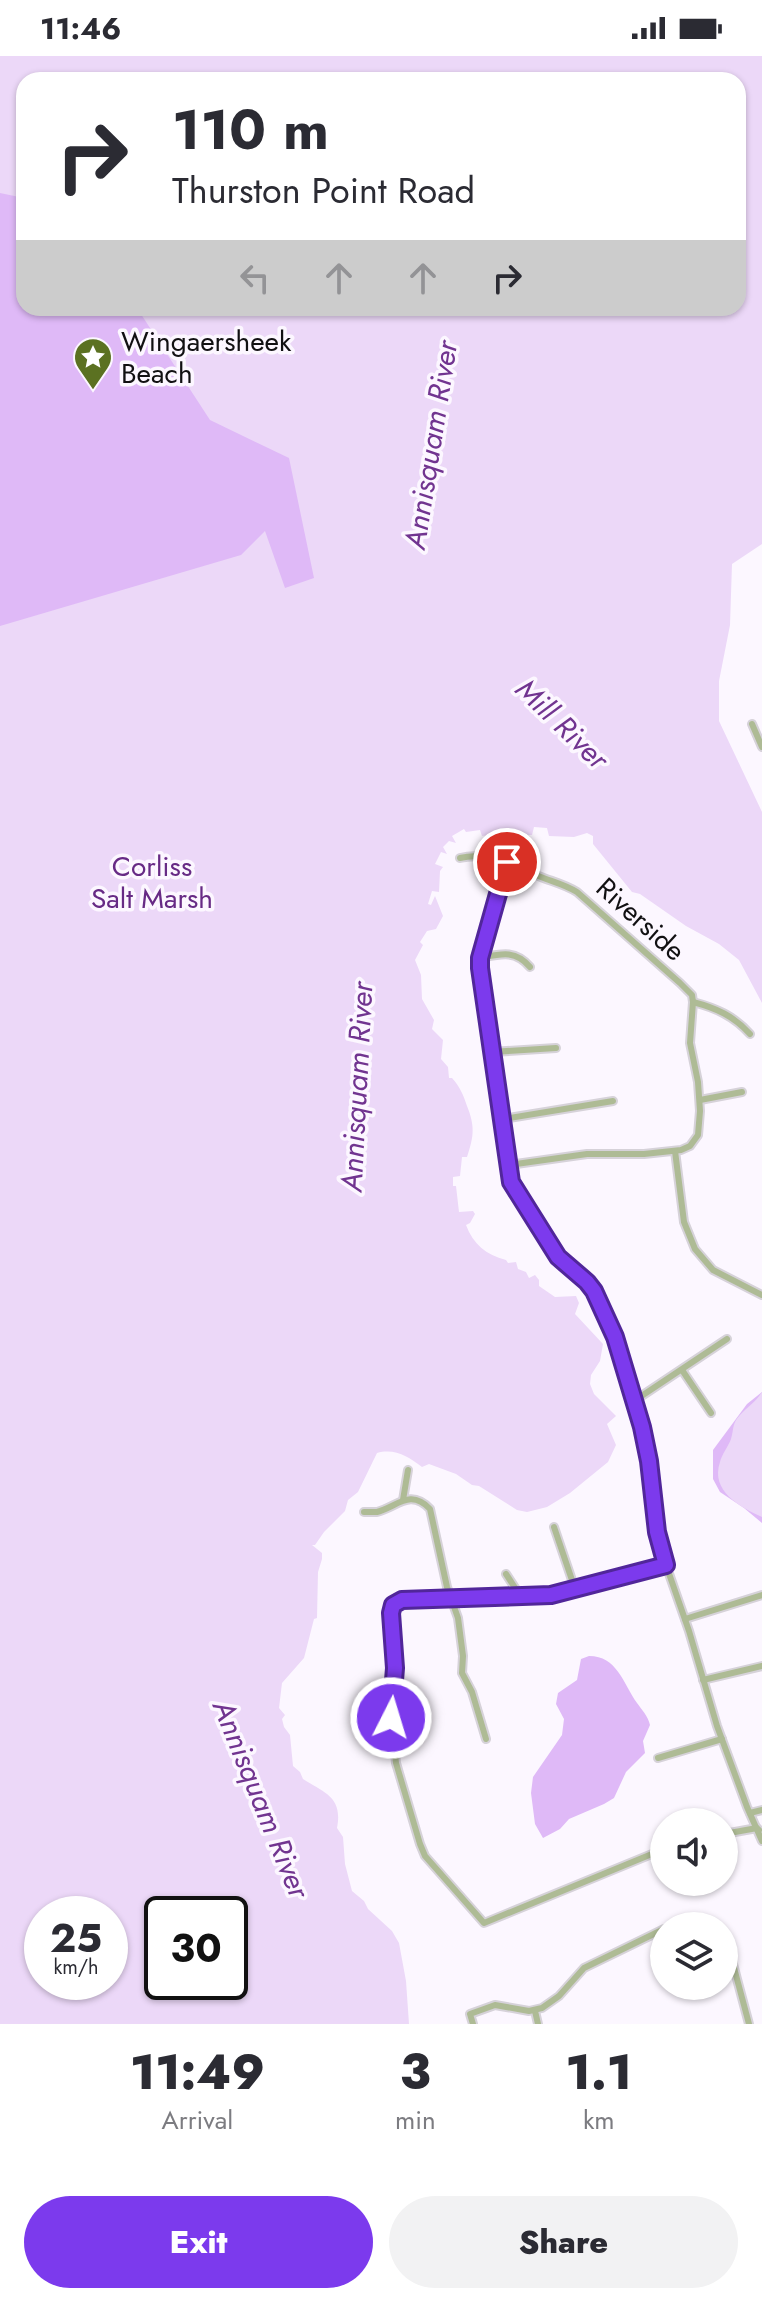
<!DOCTYPE html>
<style>
body{margin:0;font-family:Jost,sans-serif;background:#f2f2f3;color:#2b2b33;height:100vh;display:flex;flex-direction:column;font-size:30px;white-space:nowrap}
*{box-sizing:border-box;margin:0}
p{font-size:26px;color:#7c7c81}
.icon{flex:none;width:44px;height:44px;fill:none;stroke:currentColor;stroke-width:2;stroke-linecap:round;stroke-linejoin:round}
.map{position:relative;height:1968px;overflow:hidden}
.panel{display:flex;flex-direction:column;background:#fff;flex:1}
.panel>*{flex:none}
.guide{position:absolute;left:16px;top:16px;width:730px;height:244px;border-radius:24px;box-shadow:0 2px 6px #0004;background:#fff;color:#2b2b33;overflow:hidden}
.controls{position:absolute;left:650px;top:1752px;display:grid;gap:16px}
.controls a{display:grid;place-items:center;width:88px;height:88px;border-radius:50%;background:#fff;box-shadow:0 2px 6px #0004;font-size:40px}
.speed{position:absolute;left:24px;top:1840px;display:flex;gap:16px;font-size:40px;font-weight:700;text-align:center}
.speed>*{display:grid;place-content:center;width:104px;height:104px;border-radius:50%;background:#fff;box-shadow:0 2px 6px #0004;line-height:1}
.speed small{font-size:20px;font-weight:400}
.speed .limit{border:4px solid #111;border-radius:12px;background:#fff;color:#111}
.pin{position:absolute;display:grid;place-items:center;width:68px;height:68px;color:#fff;margin:-34px;border:4px solid #fff;border-radius:50%;box-shadow:0 2px 8px #0007}
.me{position:absolute;width:88px;margin:-44px;rotate:5deg;stroke-linejoin:round;filter:drop-shadow(0 0 6px #0008)}
.turn{display:flex;align-items:center;gap:28px;height:168px;padding:0 24px;font-size:36px}
.turn .icon{width:104px;height:104px;stroke-width:2.5}
.turn b{display:block;font-size:56px;line-height:68px}
.lanes{display:flex;align-items:center;height:76px;padding:0 24px;background:#0003;justify-content:center;gap:40px;direction:ltr}
.lanes .off{opacity:.35}
.eta{display:flex;justify-content:space-evenly;align-items:center;height:136px;text-align:center}
.eta b{font-size:48px;font-weight:800;line-height:56px}
.button{display:flex;gap:16px;margin-top:auto;padding:16px 24px}
.button a{flex:1;height:92px;border-radius:48px;background:#7c3aed;color:#fff;font-size:32px;font-weight:800;line-height:92px;text-align:center}
.button a+a{background:#f2f2f3;color:#2b2b33}
.status{display:flex;justify-content:space-between;align-items:center;height:56px;padding:0 40px;background:#fff;direction:ltr}
.status svg{height:22px;fill:currentColor}
.map>svg:first-child{display:block}
.green{fill:#dfb9f7}
.water{fill:#ecd8f8;fill-rule:evenodd}
.lines{fill:none;stroke-linecap:round;stroke-linejoin:round}
.street-casing{stroke:#d6d2d9;stroke-width:10}
.street{stroke:#aebb95;stroke-width:6}
.route-casing{stroke:#51269a;stroke-width:20}
.route{stroke:#7c3aed;stroke-width:14}
.labels{text-anchor:middle;stroke-width:7;stroke-linejoin:round;paint-order:stroke}
.poi-label{font-size:28px;fill:#111012;stroke:#fcf7ff;text-anchor:start}
.park-label{font-size:28px;fill:#672a85;stroke:#fcf7ff}
.street-label{font-size:28px;fill:#111012;stroke:#fcf7ff}
.water-label{font-size:30px;font-style:italic;fill:#713490;stroke:#fcf7ff}
</style>
<div class="status"><b>11:46</b><svg viewBox="0 0 49 12"><path d="M0 12V9h3v3zM5 12V6h3v6zM10 12V3h3v9zM15 12V0h3v12zM26 1h20v11H26zM47 4h2v5h-2z"/></svg></div>
<div class="map">
<svg width="762" height="1968" viewBox="0 0 762 1968">
<rect width="100%" height="100%" fill="#fcf7ff"/>
<g class="green">
<path d="M0 95 24 98V252H161L260 364 346 469 0 1189Z"/>
<path d="M762 1336V1467L744 1452 720 1436 713 1423V1394L747 1348Z"/>
<path d="M589 1600C617 1600 623 1627 637 1647 642 1654 648 1660 650 1669L643 1685 645 1697 626 1716 614 1742 604 1748 569 1763 560 1773 543 1782 535 1768 531 1737 533 1721 562 1679 564 1663 556 1648 558 1637 577 1624 581 1603Z"/>
</g>
<g class="water">
<path d="M0 0H762V488L732 508 730 569 719 625V665L762 756V947L739 904 719 888 686 870 640 838 632 836 593 788V780L587 777 574 781 549 780 547 772 534 771 532 779H515L507 773 503 777 482 780 480 774 466 776 464 773 452 780 456 787 449 785 443 791 447 798 441 796 435 808 443 811 440 815 439 836 432 835 428 848 431 849 435 840 443 860 436 873 427 875 420 886 423 889 415 904 421 919 422 943 434 964 432 973 443 984 441 1003 448 1011 449 1022H452C460 1031 463 1038 467 1050 475 1070 474 1080 467 1101H462L460 1120 453 1121V1130H456L459 1156 473 1155 475 1158 470 1167 466 1169C473 1188 486 1199 506 1204L508 1207 516 1206 518 1213 526 1216 529 1222 535 1219 539 1224V1230L555 1241 576 1240 579 1247 575 1258 603 1288 600 1305 591 1319 590 1328 594 1338 616 1360 607 1368 616 1389 608 1406 570 1437 547 1451 527 1456 517 1454 479 1430 472 1429 456 1418 429 1408 422 1411C409 1401 395 1392 377 1397L358 1436 348 1444 345 1455 324 1476 315 1489H312L322 1497V1503L318 1516 317 1562 314 1563 304 1602 282 1627 279 1652 285 1659 282 1663 284 1671 290 1679 293 1710 300 1716 303 1723C325 1737 343 1741 337 1772L343 1781 345 1808 352 1835 364 1845 368 1853 392 1875 399 1887 406 1925 409 1968H0V570L241 499 265 475 285 532 314 522 289 402 210 364 137 252H738V24H24V142L0 137ZM110 1858V1926H42V1858ZM162 1858H230V1926H162Z"/>
<path d="M762 1336V1461C740 1451 710 1435 720 1406 722 1398 728 1391 731 1383 734 1373 732 1367 740 1359 748 1350 755 1347 762 1336Z"/>
</g>
<g class="lines">
<g class="street-casing">
<g id="street">
<path d="M752 668 762 691"/>
<path d="M514 783 480 902V912L511 1126 530 1159 558 1201 587 1226 594 1235 615 1281 642 1371 649 1405 657 1476 666 1509 689 1575 717 1670 747 1751 762 1785"/>
<path d="M460 802C490 795 514 811 541 821 554 826 566 829 577 836L680 927 692 939 693 946 690 987 698 1026 700 1055 698 1079 690 1090 681 1094 644 1098H587L509 1109"/>
<path d="M480 902C500 898 515 893 530 911"/>
<path d="M693 946C716 952 734 960 750 978"/>
<path d="M492 996 556 992"/>
<path d="M700 1044 742 1036"/>
<path d="M503 1063 613 1045"/>
<path d="M675 1095 684 1166 695 1193 713 1214 762 1239"/>
<path d="M682 1314 711 1357"/>
<path d="M634 1345 727 1283"/>
<path d="M403 1444 408 1414"/>
<path d="M364 1456C366 1456 375 1456 377 1456 397 1451 410 1432 430 1453L447 1531 458 1562 463 1600 462 1617 472 1636 486 1683"/>
<path d="M554 1471 575 1533"/>
<path d="M506 1518 521 1541"/>
<path d="M685 1563 762 1539"/>
<path d="M703 1624 762 1610"/>
<path d="M658 1702 722 1683"/>
<path d="M750 1757 762 1754"/>
<path d="M724 1778 757 1772 759 1774"/>
<path d="M664 1793 484 1867 425 1800 420 1788 396 1707 391 1662 395 1612 391 1557 393 1549 402 1544 551 1539 666 1509"/>
<path d="M671 1870C685 1865 697 1862 710 1870"/>
<path d="M724 1884 729 1893 749 1968"/>
<path d="M535 1955 538 1968"/>
<path d="M473 1968 470 1958 495 1949 529 1955 542 1952 559 1940 584 1912 664 1873"/>
</g>
</g>
<use href="#street" class="street"/>
</g>
<g class="lines">
<g class="route-casing">
<path id="route" d="M391 1662 395 1612 391 1557 393 1549 402 1544 551 1539 666 1509 657 1476 649 1405 642 1371 615 1281 594 1235 587 1226 558 1201 511 1126 480 912V902L507 806"/>
</g>
<use href="#route" class="route"/>
</g>
<defs>
<g id="sight-pin" transform="scale(2)"><path d="M0 17L-7.5 6A9.5 9.5 0 1 1 7.5 6Z" fill="#5b7121" stroke="#fcf7ff"/><path d="M0-6L1.8-2.2L6-1.7L2.9 1.2L3.7 5.4L0 3.3L-3.7 5.4L-2.9 1.2L-6-1.7L-1.8-2.2Z" fill="#fff"/></g>
</defs>
<g fill-rule="evenodd">
<use href="#sight-pin" x="93" y="301"/>
</g>
<g class="labels">
<g class="poi-label">
<text x="121" y="295">Wingaersheek<tspan x="121" dy="32">Beach</tspan></text>
</g>
<g class="park-label">
<text x="152" y="820">Corliss<tspan x="152" dy="32">Salt Marsh</tspan></text>
</g>
<g class="street-label">
<text transform="translate(641 863) rotate(42)" y="10">Riverside</text>
</g>
<g class="water-label">
<text transform="translate(431 389) rotate(-81)" y="10">Annisquam River</text>
<text transform="translate(562 668) rotate(44)" y="10">Mill River</text>
<text transform="translate(357 1031) rotate(-87)" y="10">Annisquam River</text>
<text transform="translate(261 1743) rotate(68)" y="10">Annisquam River</text>
</g>
</g>
</svg>
<div class="controls">
<a><svg class="icon" aria-label="sound" viewBox="0 0 24 24"><path d="M4 9h4l5-4v14l-5-4H4zM17 9q2 3 0 6"/></svg></a>
<a><svg class="icon" aria-label="layers" viewBox="0 0 24 24"><path d="M12 4l9 5-9 5-9-5zM3 14l9 5 9-5"/></svg></a>
</div>
<div class="speed"><div>25<small>km/h</small></div><div class="limit">30</div></div>
<div class="pin" style="left:507px;top:806px;background:#d93025"><svg class="icon" aria-label="arrive" viewBox="0 0 24 24"><path d="M6 21V4h12l-3 4 3 4H6"/></svg></div>
<svg class="me" style="left:391px;top:1662px" viewBox="-20 -20 40 40"><circle r="17" fill="#7c3aed" stroke="#fff" stroke-width="3"/><path d="M0-11L8 9 0 5-8 9z" fill="#fff"/></svg>
<div class="guide">
<div class="turn"><svg class="icon" aria-label="right" viewBox="0 0 24 24"><path d="M7 20v-9h11M14 6l5 5-5 5"/></svg><div><b>110 m</b>Thurston Point Road</div></div>
<div class="lanes"><svg class="icon off" aria-label="left" viewBox="0 0 24 24"><path d="M17 20v-9H6M10 6l-5 5 5 5"/></svg><svg class="icon off" aria-label="ahead" viewBox="0 0 24 24"><path d="M12 20V5M6 11l6-6 6 6"/></svg><svg class="icon off" aria-label="ahead" viewBox="0 0 24 24"><path d="M12 20V5M6 11l6-6 6 6"/></svg><svg class="icon" aria-label="right" viewBox="0 0 24 24"><path d="M7 20v-9h11M14 6l5 5-5 5"/></svg></div>
</div>
</div>
<section class="panel">
<div class="eta">
<div><b>11:49</b><p>Arrival</p></div>
<div><b>3</b><p>min</p></div>
<div><b>1.1</b><p>km</p></div>
</div>
<div class="button"><a>Exit</a><a>Share</a></div>
</section>
